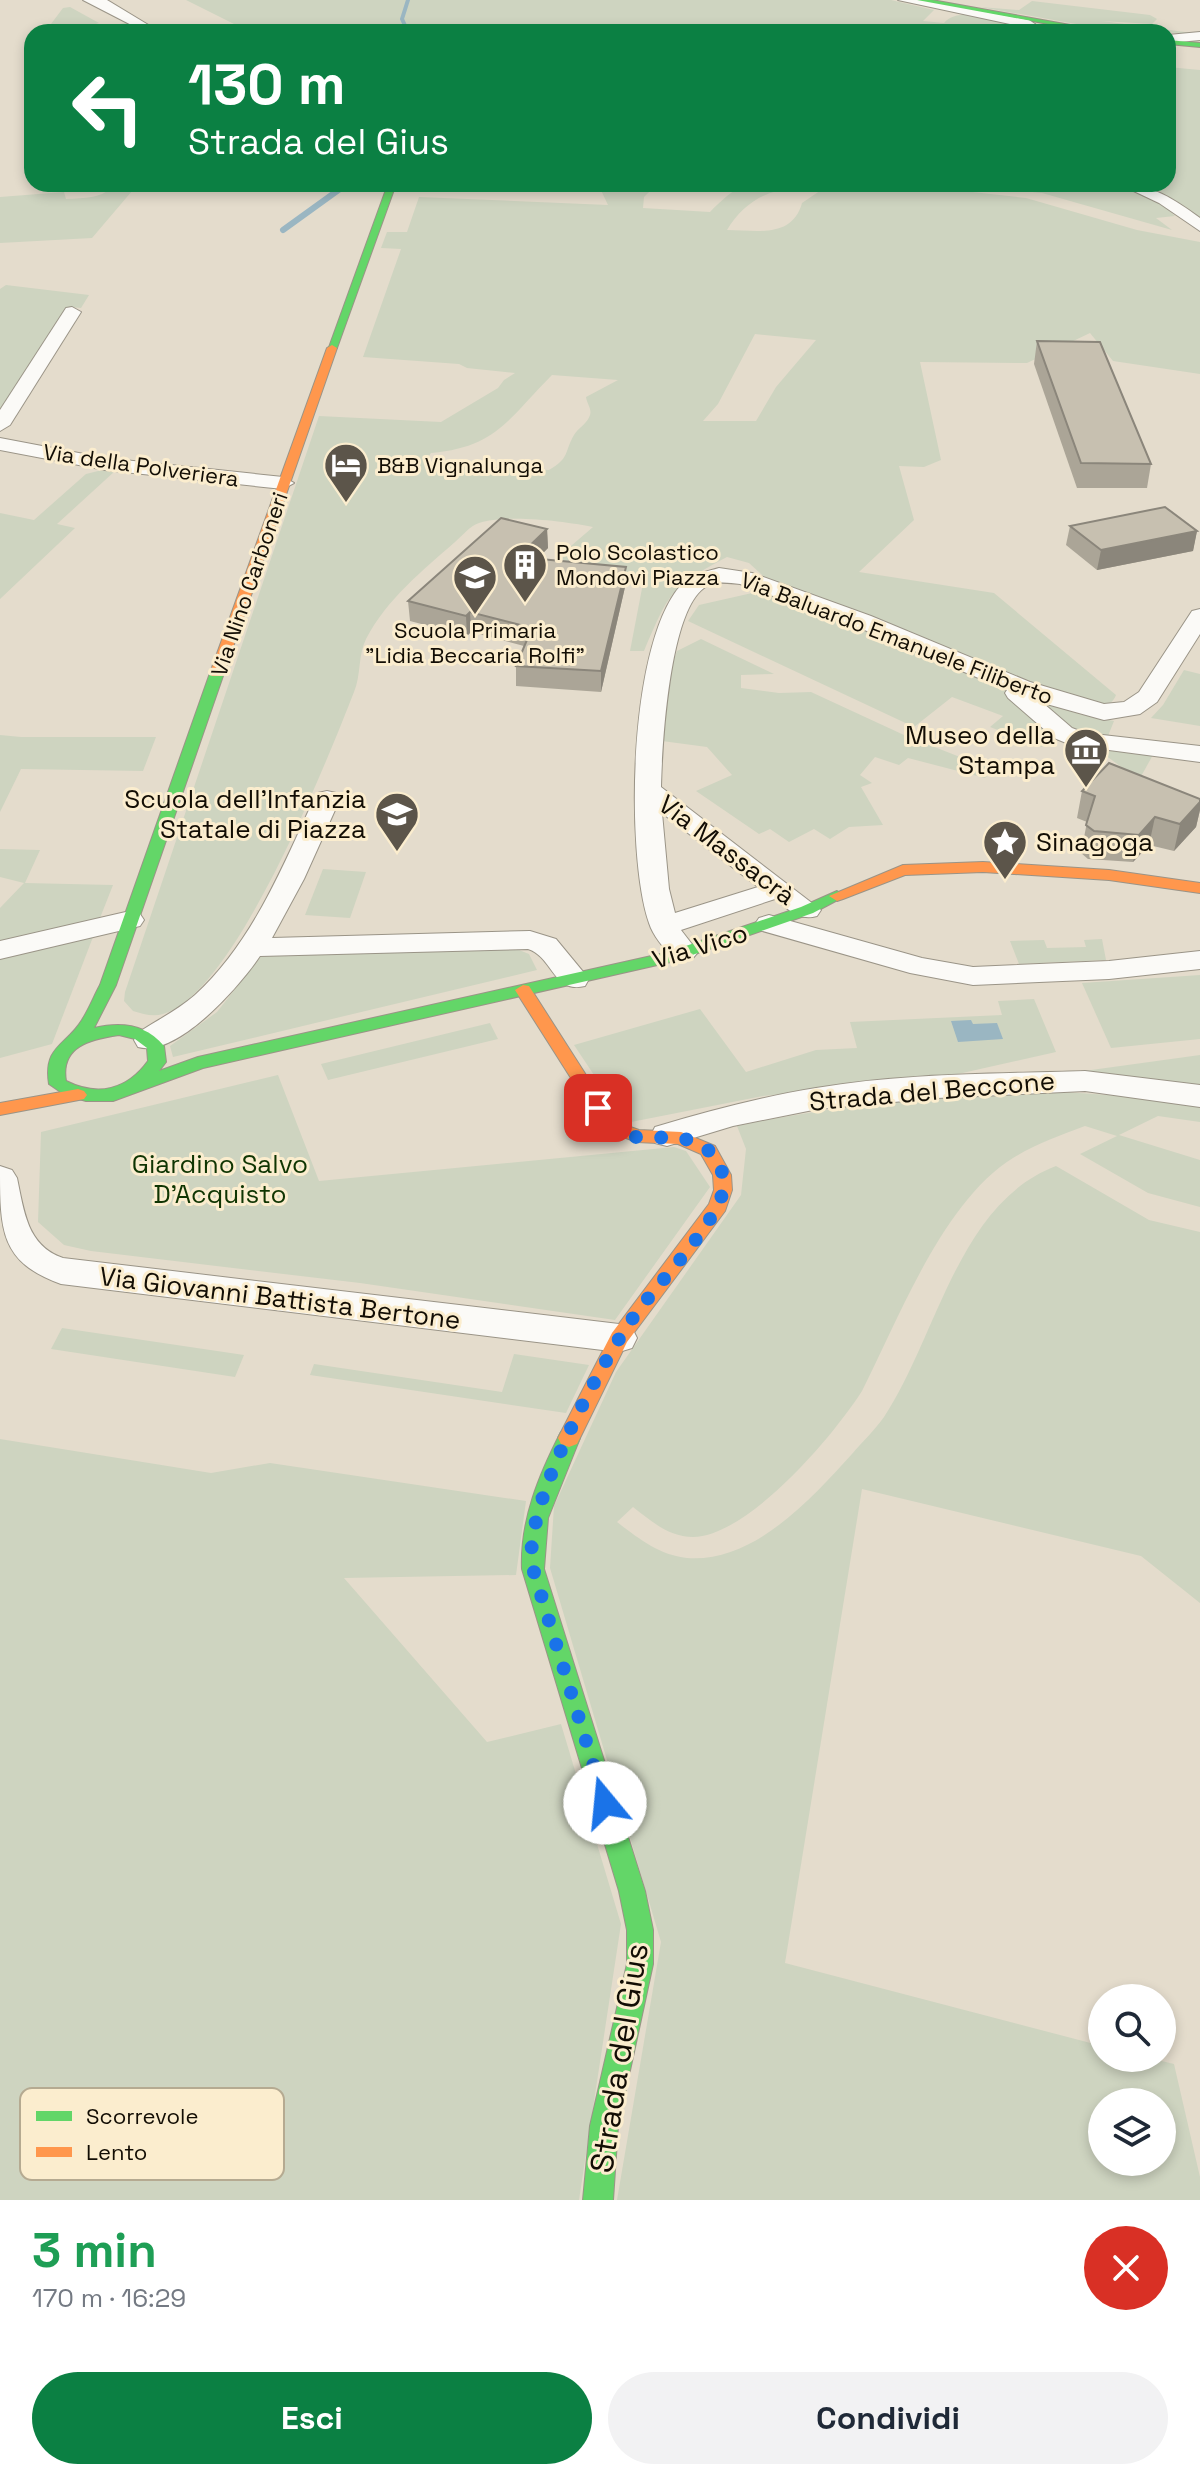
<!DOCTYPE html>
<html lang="it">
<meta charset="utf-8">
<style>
body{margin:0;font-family:"Space Grotesk",sans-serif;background:#f2f2f3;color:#1f2937;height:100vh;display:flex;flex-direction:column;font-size:30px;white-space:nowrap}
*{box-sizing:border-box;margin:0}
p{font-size:26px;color:#747a83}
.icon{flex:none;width:44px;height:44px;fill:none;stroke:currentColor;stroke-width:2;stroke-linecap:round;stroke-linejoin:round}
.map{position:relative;height:2200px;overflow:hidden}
.details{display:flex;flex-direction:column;background:#fff;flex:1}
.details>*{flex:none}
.guide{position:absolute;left:24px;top:24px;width:1152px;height:168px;border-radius:24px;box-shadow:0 4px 12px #0003;background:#0b8043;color:#fff;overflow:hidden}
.fabs{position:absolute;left:1088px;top:1984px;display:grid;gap:16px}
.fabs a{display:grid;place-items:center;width:88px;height:88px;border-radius:50%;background:#fff;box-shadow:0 4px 12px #0003;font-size:40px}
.pin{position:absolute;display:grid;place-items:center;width:68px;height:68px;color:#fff;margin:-34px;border-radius:16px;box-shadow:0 4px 12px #0006}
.me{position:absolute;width:88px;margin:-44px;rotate:343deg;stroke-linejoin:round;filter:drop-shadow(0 0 6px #0008)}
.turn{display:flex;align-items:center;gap:28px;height:168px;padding:0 32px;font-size:36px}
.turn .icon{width:104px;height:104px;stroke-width:2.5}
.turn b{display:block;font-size:56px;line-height:68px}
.round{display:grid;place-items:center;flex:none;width:84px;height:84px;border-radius:42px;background:#f2f2f3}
.overview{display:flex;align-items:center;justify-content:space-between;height:136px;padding:0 32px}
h1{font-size:48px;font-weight:700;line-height:60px;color:#1e9e55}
.cta{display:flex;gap:16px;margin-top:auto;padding:16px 32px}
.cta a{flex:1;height:92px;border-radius:48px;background:#0b8043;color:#fff;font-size:32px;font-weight:700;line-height:92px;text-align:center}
.cta a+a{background:#f2f2f3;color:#1f2937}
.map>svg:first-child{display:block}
.green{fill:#ced4c0;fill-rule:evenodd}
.water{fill:#9ab6c2}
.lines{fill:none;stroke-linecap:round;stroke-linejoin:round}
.stream-far1{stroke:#9ab6c2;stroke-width:4}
.stream{stroke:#9ab6c2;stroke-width:6}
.street-casing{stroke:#9a9487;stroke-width:2}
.fast-casing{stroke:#9a9487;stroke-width:2}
.slow-casing{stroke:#9a9487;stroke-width:2}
.street{fill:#fbfaf7;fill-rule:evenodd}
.fast{fill:#63d668;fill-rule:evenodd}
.slow{fill:#ff974d;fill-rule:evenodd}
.wall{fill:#aba597}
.shaded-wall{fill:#8b867b}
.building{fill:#c7c0b0;stroke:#8b867b;stroke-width:2}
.route{stroke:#1a73e8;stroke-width:14;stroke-dasharray:0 25.2}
.labels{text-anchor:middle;stroke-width:6;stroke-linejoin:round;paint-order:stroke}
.far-street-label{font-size:22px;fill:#120d04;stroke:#fbedce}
.far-poi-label{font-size:22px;fill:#120d04;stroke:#fbedce;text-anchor:start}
.poi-label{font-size:26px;fill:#120d04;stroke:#fbedce;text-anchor:end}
.street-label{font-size:26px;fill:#120d04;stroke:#fbedce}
.park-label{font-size:26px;fill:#0f3502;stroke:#fbedce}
.near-street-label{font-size:32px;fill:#120d04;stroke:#fbedce}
.key{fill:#fbedce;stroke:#b5aa91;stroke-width:2}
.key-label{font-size:22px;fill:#120d04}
</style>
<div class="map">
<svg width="1200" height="2200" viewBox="0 0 1200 2200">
<rect width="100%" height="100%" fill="#e4dccc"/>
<g class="green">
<path d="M186 0H891L934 10 923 21 944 23C960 4 1001 22 1023 26H986L984 29 1006 32H227L242 28Z"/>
<path d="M1032 1 1150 15 1157 19 1152 24 1102 21 1200 34 1110 30 980 7 1019 10Z"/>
<path d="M70 7 99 23 83 28 91 30 130 22 145 32H45L63 8Z"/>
<path d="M1168 67 1200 70V220L1135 184H1168Z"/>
<path d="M116 184H138L92 238 0 243V197L64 192 66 199C85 198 102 199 116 184Z"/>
<path d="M598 184H657L644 197 643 208 710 212C745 176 751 184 798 184L795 188C764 190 742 205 727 230 756 230 792 239 802 203L830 184H900L1026 198 1137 230 1200 242V374L1113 361 1090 333 1027 363 920 362 941 460 924 467 899 466 914 520 859 572 994 593 1116 695C1111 708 1101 705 1088 704L772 584 749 563 727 557C669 588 670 592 644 651H630L644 578 564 569 557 558 593 527C564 521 507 514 479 523 471 525 462 536 455 542 422 571 387 599 366 639 358 655 361 676 354 692 327 761 234 995 163 1014 153 1017 143 1014 133 1011L124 1001 125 992 319 416 441 422 498 388 504 380 515 373 467 368 459 364 363 357 401 249 381 248 387 232H407L419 197 608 205ZM755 334 816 340 776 387 756 421H703L718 404ZM552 375 618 380 586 397C587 404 592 409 590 415 588 423 578 428 574 435 564 452 570 458 549 470L424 463 431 453C497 447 509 418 552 375Z"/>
<path d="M960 184H1119C1139 191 1161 200 1175 216L1156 218 1172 230 1042 193Z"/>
<path d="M6 285 89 295 81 308 70 307 0 414V289Z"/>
<path d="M102 470 115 471 57 524 75 528 0 599V513L34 520 86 474Z"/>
<path d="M761 591C834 616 910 639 979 674 1008 688 1031 714 1056 735L1042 747 990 727 1003 716 952 697 914 727 688 621 699 605Z"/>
<path d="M701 639 774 674 741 675V688L779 693 811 692 904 735 993 770 985 778 908 758 899 765 875 757 860 775 872 783 861 787 883 825 849 827 830 839 814 829 789 842 770 829 759 834 696 791 732 775 707 747 662 741 672 665 677 651Z"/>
<path d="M1184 670 1200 674V726L1151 718 1163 705Z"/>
<path d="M1026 693 1079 714 1114 721 1106 741 1073 730Z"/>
<path d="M0 735 21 737H156L143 771 21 769 0 812Z"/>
<path d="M1108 749 1154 753 1139 780 1101 752Z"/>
<path d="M0 849 40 850 25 883 113 885 100 918 0 942V908L24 883 0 877Z"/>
<path d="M323 869 366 872 350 918 305 915Z"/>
<path d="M93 937 52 1044 0 1058V959Z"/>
<path d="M1102 939 1106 960 1019 964 1010 941 1044 940 1047 948 1086 947 1084 940Z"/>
<path d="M514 948 529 954 537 970 173 1057 170 1046 217 1012 262 955Z"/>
<path d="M1200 975V1039L1111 1048 1082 983Z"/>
<path d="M1034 999 1056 1052 949 1076 763 1096 626 1123 574 1045 700 1009 746 1072 816 1050 857 1048 850 1022 1002 1015 998 1001Z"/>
<path d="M490 1023 498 1039 328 1080 321 1064Z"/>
<path d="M1200 1055V1086L1084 1071Z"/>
<path d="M278 1075 319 1181 674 1147 686 1151 710 1187 615 1320 360 1283 91 1251 64 1245 38 1222 41 1132Z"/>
<path d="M1051 1091 1150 1098 1200 1106V1122L1158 1116 1119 1135 1200 1160V1207L1148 1193 1080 1154 1117 1136 1085 1126C1061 1135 1035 1144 1013 1158 943 1201 898 1320 862 1391 834 1435 749 1536 693 1537 669 1537 651 1521 633 1507L617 1522C638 1538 659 1555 687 1558 754 1563 811 1499 852 1454 862 1442 875 1430 884 1417 937 1337 958 1203 1056 1166L1149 1220 1200 1232V1603L1141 1556 862 1489 785 1963 1102 2046V2058H1149L1174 2064 1200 2177V2200H617L661 1942 550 1568 554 1506 616 1372 741 1195 746 1149 737 1126C841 1103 944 1097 1051 1091ZM1102 2102H1162V2162H1102Z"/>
<path d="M62 1328 244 1355 235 1377 51 1349Z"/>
<path d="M514 1354 589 1365 566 1413 310 1375 314 1364 502 1392Z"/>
<path d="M0 1439 211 1473 270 1463 526 1501 516 1575 344 1578 487 1742 561 1724 621 1924 579 2200H0Z"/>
</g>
<path class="water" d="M971 1020 973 1024 997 1023 1003 1039 958 1042 951 1021Z"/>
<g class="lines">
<g class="stream-far1">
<path d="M408 0 402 19 408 32"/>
<path d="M342 188 347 184"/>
</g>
<path class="stream" d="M283 230 344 186"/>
<g class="street-casing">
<g id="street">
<path d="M83 0H107L160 32H145Z"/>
<path d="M898 0H924L1029 20 1035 24 1029 28Z"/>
<path d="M1200 32V40L1168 43V35Z"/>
<path d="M1119 184C1152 184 1174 199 1200 218V231L1159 203Z"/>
<path d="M72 307 81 312 10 425 0 431V410L66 308Z"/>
<path d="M0 438 105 458 283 477 294 483 283 489 105 470 0 450Z"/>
<path d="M719 568 752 573 871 616 1030 682 1104 704 1124 702 1139 692 1192 611 1200 609V634L1157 702 1140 714 1104 720 1043 703 1072 728 1085 733 1200 746V762L1071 745 1054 738 1008 698 1005 693 1007 690 855 626 740 584C728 583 715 580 704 588 669 613 662 746 661 787L821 910 817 916C799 921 789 910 775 899L681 930 698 952 693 958 683 961 673 958C664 948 653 936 649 923 625 853 628 634 685 581 692 574 709 571 719 568ZM662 813 758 887 675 913 669 889Z"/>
<path d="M327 791 336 793 340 799 304 879 272 938 530 931 556 939 589 979 585 986C553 994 553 957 528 949L260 956C240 986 177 1058 138 1047L134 1040 138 1033C157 1020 178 1010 195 995 252 943 282 868 314 799L318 793Z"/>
<path d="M130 911 140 914 144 920 140 926 0 959V941Z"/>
<path d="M769 915 922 958 973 967 1109 961 1200 951V969L1109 979 973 985 910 973 759 930 755 924 759 918Z"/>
<path d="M1085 1071 1200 1085V1107L1085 1091 937 1098 818 1109 733 1126 667 1146 655 1143 651 1135 655 1127C708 1111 761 1097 816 1088 904 1073 996 1074 1085 1071Z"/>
<path d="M0 1166 12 1170 17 1178C24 1211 27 1246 63 1258L619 1324 632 1328 637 1338 632 1348 619 1352 61 1284C0 1262 0 1231 0 1166Z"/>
</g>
</g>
<g class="fast-casing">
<g id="fast">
<path d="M917 0H932L1109 32H1092Z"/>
<path d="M1168 40 1200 43V47L1168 44Z"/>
<path d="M388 184H396L337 348 328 350Z"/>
<path d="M217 669 224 673 116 985 94 1028C120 1022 146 1024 164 1046L166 1062 159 1071 198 1057 665 953 801 907 837 891 845 896 813 913 675 961 203 1068 113 1101H86L65 1095 49 1084C43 1046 66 1046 82 1020 89 1009 94 996 100 985L210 673ZM119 1035 135 1039 147 1048 148 1061C127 1090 98 1097 66 1081 60 1046 91 1039 119 1035Z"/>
<path d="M569 1429 577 1432 580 1438 548 1518 544 1569 645 1891 653 1930V1964L618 2126 613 2200H583L590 2126 627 1964V1930L619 1891 522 1569C520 1520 539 1475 561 1432Z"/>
</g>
</g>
<g class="slow-casing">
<g id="slow">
<path d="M332 345 337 348 224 673 222 676H212L210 673 327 348Z"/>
<path d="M983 862 1109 870 1200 883V893L1109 880 983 872 905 875 843 899 837 901 829 896 903 865Z"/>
<path d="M523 985 529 986 616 1122 639 1130 681 1132 715 1146 731 1175 732 1190 725 1211 627 1342 577 1444 569 1447 561 1444 558 1438 612 1333 709 1204 714 1190 713 1175 701 1154 678 1144 637 1142 604 1130 515 990Z"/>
<path d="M78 1089 84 1091 87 1095 84 1099 0 1115V1103Z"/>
</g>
</g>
<use href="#street" class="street"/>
<use href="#fast" class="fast"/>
<use href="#slow" class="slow"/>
</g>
<g class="wall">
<path d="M1037 341 1151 464 1147 488H1077L1034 364Z"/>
<path d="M1070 526 1197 531 1193 551 1097 570 1066 545Z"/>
<path d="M547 529 548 548 537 559 626 567 625 587 601 692 516 686V666L524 646 471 632 467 636 410 621 408 601Z"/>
<path d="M1082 791 1200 799V810L1196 827 1174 851 1149 845 1133 862 1088 859 1081 853 1087 822 1077 818Z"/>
</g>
<g class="shaded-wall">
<path d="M547 529 548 548 519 577 518 557Z"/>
<path d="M1197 531 1193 551 1097 570 1101 550Z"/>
<path d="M626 567 625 587 601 692V671Z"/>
<path d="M470 612 471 632 467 636 466 616Z"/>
<path d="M1200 802V810L1196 827 1174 851 1180 824Z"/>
<path d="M1155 817 1149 845 1133 862 1139 835Z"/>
</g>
<g class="building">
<path d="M1037 341 1100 342 1151 464 1081 463Z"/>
<path d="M1165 507 1197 531 1101 550 1070 526Z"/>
<path d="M501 518 547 529 518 557 626 567 601 671 516 666 532 628 470 612 466 616 408 601Z"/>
<path d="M1109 763 1200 799V802L1180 824 1155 817 1139 835 1094 831 1086 825 1095 796 1082 791Z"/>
</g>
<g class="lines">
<path class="route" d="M598 1108C603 1116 608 1126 616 1131 649 1149 697 1119 720 1167 726 1180 724 1194 717 1207 691 1255 647 1292 619 1339 590 1386 520 1517 533 1569L605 1803"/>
</g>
<defs>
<g id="hotel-pin" transform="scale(2.3)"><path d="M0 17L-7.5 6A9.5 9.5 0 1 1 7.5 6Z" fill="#5c554a" stroke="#fbedce"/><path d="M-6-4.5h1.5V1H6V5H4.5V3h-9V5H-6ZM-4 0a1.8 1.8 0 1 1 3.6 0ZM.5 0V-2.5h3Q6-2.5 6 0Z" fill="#fff"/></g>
<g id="building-pin" transform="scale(2.3)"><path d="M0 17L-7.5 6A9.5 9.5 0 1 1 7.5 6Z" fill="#5c554a" stroke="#fbedce"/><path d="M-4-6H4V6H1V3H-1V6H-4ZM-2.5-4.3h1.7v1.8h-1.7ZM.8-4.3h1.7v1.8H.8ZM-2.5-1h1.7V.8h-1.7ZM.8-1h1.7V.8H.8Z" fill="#fff"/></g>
<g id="school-pin" transform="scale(2.3)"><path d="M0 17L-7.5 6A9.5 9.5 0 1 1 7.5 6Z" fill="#5c554a" stroke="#fbedce"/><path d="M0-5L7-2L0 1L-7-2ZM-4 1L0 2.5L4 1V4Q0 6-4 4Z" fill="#fff"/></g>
<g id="museum-pin" transform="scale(2.3)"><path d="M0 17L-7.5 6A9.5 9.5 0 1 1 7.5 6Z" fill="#5c554a" stroke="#fbedce"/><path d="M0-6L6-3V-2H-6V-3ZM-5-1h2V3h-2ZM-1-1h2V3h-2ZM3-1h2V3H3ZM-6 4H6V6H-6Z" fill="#fff"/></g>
<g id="sight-pin" transform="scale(2.3)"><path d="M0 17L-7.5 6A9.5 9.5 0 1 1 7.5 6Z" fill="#5c554a" stroke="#fbedce"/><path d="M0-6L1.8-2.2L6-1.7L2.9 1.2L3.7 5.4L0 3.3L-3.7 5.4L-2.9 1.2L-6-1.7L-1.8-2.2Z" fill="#fff"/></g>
</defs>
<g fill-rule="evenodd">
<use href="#hotel-pin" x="346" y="465"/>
<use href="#building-pin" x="525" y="565"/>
<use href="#school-pin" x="475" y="577"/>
<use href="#museum-pin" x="1086" y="750"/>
<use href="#school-pin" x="397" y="814"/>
<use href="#sight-pin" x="1005" y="842"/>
</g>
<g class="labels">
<g class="far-street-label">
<text transform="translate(141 465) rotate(8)" y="8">Via della Polveriera</text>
<text transform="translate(249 584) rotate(-71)" y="8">Via Nino Carboneri</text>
<text transform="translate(897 638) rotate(21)" y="8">Via Baluardo Emanuele Filiberto</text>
</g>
<g class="far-poi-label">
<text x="377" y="473">B&amp;B Vignalunga</text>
<text x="556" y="560">Polo Scolastico<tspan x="556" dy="25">Mondovì Piazza</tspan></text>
<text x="475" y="638" text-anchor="middle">Scuola Primaria<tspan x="475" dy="25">"Lidia Beccaria Rolfi"</tspan></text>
</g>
<g class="poi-label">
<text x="1055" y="744">Museo della<tspan x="1055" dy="30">Stampa</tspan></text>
<text x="366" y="808">Scuola dell'Infanzia<tspan x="366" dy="30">Statale di Piazza</tspan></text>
<text x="1036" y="851" text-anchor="start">Sinagoga</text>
</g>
<g class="street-label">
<text transform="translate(727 850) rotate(37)" y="9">Via Massacrà</text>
<text transform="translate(700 946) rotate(-17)" y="9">Via Vico</text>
<text transform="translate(932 1091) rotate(-5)" y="9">Strada del Beccone</text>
<text transform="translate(280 1298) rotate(7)" y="9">Via Giovanni Battista Bertone</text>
</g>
<g class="park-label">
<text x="220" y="1173">Giardino Salvo<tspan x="220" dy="30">D'Acquisto</tspan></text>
</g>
<g class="near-street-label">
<text transform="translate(619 2058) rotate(-81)" y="11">Strada del Gius</text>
</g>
</g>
<rect x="20" y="2088" width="264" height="92" rx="12" class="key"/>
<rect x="36" y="2111" width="36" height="10" fill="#63d668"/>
<rect x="36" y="2147" width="36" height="10" fill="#ff974d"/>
<g class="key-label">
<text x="86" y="2124">Scorrevole</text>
<text x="86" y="2160">Lento</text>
</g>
</svg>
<div class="fabs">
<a><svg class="icon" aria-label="search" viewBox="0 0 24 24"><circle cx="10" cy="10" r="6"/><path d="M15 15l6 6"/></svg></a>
<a><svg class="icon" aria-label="layers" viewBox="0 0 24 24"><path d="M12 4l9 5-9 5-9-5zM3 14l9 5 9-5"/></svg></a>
</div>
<div class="pin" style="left:598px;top:1108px;background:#d93025"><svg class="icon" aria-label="arrive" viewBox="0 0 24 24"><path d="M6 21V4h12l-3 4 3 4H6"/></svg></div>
<svg class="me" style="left:605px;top:1803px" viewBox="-20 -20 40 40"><circle r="19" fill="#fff"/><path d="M0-13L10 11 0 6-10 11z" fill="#1a73e8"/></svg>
<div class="guide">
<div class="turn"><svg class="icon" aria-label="left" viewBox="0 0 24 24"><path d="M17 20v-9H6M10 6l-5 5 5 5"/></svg><div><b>130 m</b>Strada del Gius</div></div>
</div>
</div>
<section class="details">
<div class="overview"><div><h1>3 min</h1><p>170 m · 16:29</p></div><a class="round" style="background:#d93025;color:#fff"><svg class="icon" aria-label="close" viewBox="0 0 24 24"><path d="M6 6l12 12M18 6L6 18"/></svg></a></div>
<div class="cta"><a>Esci</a><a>Condividi</a></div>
</section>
